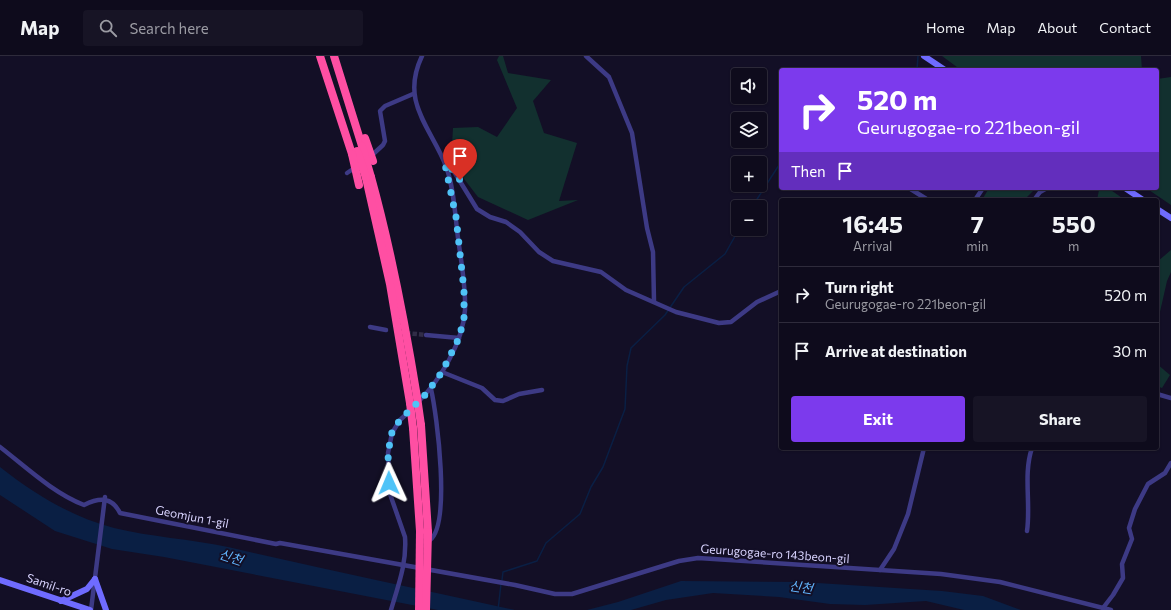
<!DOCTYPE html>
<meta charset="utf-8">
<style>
body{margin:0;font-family:Commissioner,"Noto Sans KR",sans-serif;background:#171425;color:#f1f3f6;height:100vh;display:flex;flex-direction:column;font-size:15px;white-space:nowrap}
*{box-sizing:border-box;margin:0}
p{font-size:13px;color:#9b9ba3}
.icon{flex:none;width:22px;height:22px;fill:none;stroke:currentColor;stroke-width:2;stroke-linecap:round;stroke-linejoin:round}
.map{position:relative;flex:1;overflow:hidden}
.side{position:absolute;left:779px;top:142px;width:380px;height:252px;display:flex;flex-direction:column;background:#0e0b1c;border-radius:4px;box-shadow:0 1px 3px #0004,0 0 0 1px #2e2b3b}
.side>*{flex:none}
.banner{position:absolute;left:779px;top:12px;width:380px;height:122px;border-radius:4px;box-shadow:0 1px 3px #0004,0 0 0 1px #2e2b3b;background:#7c3aed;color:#fff;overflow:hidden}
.tools{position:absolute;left:731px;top:12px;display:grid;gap:8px}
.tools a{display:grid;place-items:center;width:36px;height:36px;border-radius:4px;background:#0e0b1c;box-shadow:0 1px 3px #0004,0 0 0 1px #2e2b3b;font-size:20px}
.pin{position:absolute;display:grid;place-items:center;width:34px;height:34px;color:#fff;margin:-41px -17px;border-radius:50% 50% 50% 0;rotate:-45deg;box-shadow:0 0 4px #0007}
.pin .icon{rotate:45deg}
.me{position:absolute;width:44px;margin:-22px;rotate:359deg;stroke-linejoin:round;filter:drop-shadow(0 0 3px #0008)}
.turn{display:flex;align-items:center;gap:14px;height:84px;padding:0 12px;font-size:18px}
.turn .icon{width:52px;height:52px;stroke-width:2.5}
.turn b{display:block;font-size:28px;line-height:34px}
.then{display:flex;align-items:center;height:38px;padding:0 12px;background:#0003;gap:8px;font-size:15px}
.eta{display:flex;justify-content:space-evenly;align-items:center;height:68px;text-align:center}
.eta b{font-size:24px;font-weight:700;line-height:28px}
.button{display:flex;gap:8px;margin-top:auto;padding:8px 12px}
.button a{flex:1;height:46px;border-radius:4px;background:#7c3aed;color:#fff;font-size:16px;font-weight:700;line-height:46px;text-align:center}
.button a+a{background:#171425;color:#f1f3f6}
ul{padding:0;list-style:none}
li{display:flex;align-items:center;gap:12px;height:56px;padding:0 12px;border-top:1px solid #2e2b3b}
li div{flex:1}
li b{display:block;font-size:15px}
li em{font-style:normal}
header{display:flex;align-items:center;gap:24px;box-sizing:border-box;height:56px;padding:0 20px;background:#0e0b1c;border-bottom:1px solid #2e2b3b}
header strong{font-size:19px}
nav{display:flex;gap:22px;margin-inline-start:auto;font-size:14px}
.search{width:280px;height:36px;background:#171425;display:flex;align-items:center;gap:10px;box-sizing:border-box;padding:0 14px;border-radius:4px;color:#9b9ba3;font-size:15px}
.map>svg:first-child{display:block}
.green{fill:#12302f}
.water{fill:#0a1f44}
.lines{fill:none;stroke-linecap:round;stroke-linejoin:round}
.stream{stroke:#0a1f44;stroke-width:1.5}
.street-tunnel{stroke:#312d47;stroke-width:4.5;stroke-dasharray:4.5 2;stroke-linecap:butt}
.street{stroke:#3d3a85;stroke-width:4.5}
.secondary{stroke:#6f6bff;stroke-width:6}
.highway{stroke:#ff4fa3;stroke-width:8}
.highway-bridge{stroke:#ff4fa3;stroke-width:8}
.route{stroke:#4fc3f7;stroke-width:7;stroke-dasharray:0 12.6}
.labels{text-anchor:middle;stroke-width:4;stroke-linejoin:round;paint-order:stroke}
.street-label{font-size:12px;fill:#d9d4ff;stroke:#130f26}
.water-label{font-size:13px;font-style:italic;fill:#62b6ff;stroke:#130f26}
</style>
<header>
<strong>Map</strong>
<div class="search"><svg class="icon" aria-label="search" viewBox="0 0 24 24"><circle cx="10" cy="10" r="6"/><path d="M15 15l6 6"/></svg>Search here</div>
<nav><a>Home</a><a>Map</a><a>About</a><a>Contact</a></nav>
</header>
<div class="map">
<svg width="1171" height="554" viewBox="0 0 1171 554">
<rect width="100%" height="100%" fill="#130f26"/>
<g class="green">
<path d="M499 0H503L508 17 551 24 533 45 544 77 577 87 559 145 578 144 528 164 478 141 451 106 453 72 478 71 497 81 517 52 497 4Z"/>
<path d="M942 0H1141L1142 14H961Z"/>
<path d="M1171 21V149L1146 132H1157V23Z"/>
<path d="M989 132H1036L1024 144H982Z"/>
<path d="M1095 132H1108L1125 144H1097L1099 134Z"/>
<path d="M1171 194V216L1167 225 1157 269V206Z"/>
<path d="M1157 308 1170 319 1162 332 1157 330Z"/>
</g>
<g class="water">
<path d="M0 411C34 438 72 461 114 472 151 481 190 483 228 491 323 513 419 533 515 554H438L164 501 112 493 55 475 0 439Z"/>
<path d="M681 525 802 526 942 535 983 540 1021 554H964L926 545 865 549 830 548 779 541 713 537 666 544 631 554H587L618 546Z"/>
</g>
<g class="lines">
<g class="stream">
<path d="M917 14 918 0"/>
<path d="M752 151 781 106"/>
<path d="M502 524 503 516 537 505 546 487 580 458 591 431 603 411 625 353 627 310 631 292 665 259 684 231 725 198 739 173"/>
<path d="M498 554 501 528"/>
</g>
<path class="street-tunnel" d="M406 277 426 279"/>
<g class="street">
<path d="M586 0 609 21 632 77 647 172 653 196 654 245"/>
<path d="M370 101 383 89 385 85 380 55 385 50 413 38"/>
<path d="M445 108 453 114 477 153 490 161 506 166 520 176 539 196 553 205 601 216 626 234 676 256 719 267 731 266 757 246 781 235"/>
<path d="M347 117 356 111"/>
<path d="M909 132 928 144"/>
<path d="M975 144 983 132"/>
<path d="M1034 144 1040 136 1047 132"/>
<path d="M370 271 386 274"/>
<path d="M426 279 459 282"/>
<path d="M442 316 482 332 495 344 503 345 519 338 542 334"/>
<path d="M1157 338 1171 342"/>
<path d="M417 347C440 325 463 286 465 254 466 230 461 205 458 182 455 159 454 132 446 110 430 70 400 46 422 0"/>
<path d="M0 391C26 411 53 437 84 449 100 441 112 441 120 457L276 488 280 487 515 529 555 538H572L679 505 698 502 941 518 1000 526 1111 554"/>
<path d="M1027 475C1031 448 1023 418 1032 392"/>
<path d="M430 484C451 468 437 359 431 333"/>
<path d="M880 514 894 493 908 458 924 392"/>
<path d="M1103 552 1113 539 1123 522 1122 508 1132 483 1129 472 1135 453 1148 428 1165 417 1171 407"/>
<path d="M91 554 105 441"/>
<path d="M391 554C398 530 407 507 405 481L390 438 388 397 392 377 400 364 411 354"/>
</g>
<g class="secondary">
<path d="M924 0 945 14"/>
<path d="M1125 132 1143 144"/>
<path d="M1157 153 1171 162"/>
<path d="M95 523 106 554"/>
<path d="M0 524 90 554"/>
<path d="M61 545 87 533 95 523"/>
</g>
<g class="highway">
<path d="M320 0 352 98"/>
<path d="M334 0 362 90"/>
<path d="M371 121C391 193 405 267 417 341"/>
<path d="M366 122 390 228 410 347"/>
<path d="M421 369 428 476"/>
<path d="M413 372 420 475"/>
</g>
<g class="highway-bridge">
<path d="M365 82 373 105"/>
<path d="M362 90 371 121"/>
<path d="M357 95 366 122"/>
<path d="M352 98 359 129"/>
<path d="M417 341 421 369"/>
<path d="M410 347 413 372"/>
<path d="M419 554 420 475"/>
<path d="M426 554 428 476"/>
</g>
</g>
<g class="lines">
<path class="route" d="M389 427 388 397 392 376 400 364 426 338 442 316 459 282 464 262V234L456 161 445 108 453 114 460 124"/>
</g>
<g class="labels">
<g class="street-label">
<text transform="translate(192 461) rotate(11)" y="4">Geomjun 1-gil</text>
<text transform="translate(775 498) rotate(4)" y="4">Geurugogae-ro 143beon-gil</text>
<text transform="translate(49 529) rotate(19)" y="4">Samil-ro</text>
</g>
<g class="water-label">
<text transform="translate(231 501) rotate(18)" y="5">신천</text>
<text transform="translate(801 531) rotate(8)" y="5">신천</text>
</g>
</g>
</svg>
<div class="tools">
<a><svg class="icon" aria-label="sound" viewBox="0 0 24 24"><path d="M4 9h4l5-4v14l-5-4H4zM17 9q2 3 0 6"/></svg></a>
<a><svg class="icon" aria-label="layers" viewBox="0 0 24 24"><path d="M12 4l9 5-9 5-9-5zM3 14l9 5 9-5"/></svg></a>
<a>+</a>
<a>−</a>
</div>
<div class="pin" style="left:460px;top:124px;background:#d93025"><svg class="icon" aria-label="arrive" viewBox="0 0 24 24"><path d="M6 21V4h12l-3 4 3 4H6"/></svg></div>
<svg class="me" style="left:389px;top:427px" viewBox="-20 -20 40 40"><path d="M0-17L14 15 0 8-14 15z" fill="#4fc3f7" stroke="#fff" stroke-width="4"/></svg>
<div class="banner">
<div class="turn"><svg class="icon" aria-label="right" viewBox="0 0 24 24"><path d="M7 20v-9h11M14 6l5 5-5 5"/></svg><div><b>520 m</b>Geurugogae-ro 221beon-gil</div></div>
<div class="then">Then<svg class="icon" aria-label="arrive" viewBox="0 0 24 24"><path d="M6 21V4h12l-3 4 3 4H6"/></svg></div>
</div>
<section class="side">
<div class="eta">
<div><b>16:45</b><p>Arrival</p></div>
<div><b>7</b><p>min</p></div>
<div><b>550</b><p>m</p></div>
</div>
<ul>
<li><svg class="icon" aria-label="right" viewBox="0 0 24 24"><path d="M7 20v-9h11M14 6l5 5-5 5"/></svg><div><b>Turn right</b><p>Geurugogae-ro 221beon-gil</p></div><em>520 m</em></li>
<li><svg class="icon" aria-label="arrive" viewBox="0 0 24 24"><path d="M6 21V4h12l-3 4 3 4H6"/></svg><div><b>Arrive at destination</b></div><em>30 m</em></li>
</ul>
<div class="button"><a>Exit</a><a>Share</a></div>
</section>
</div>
